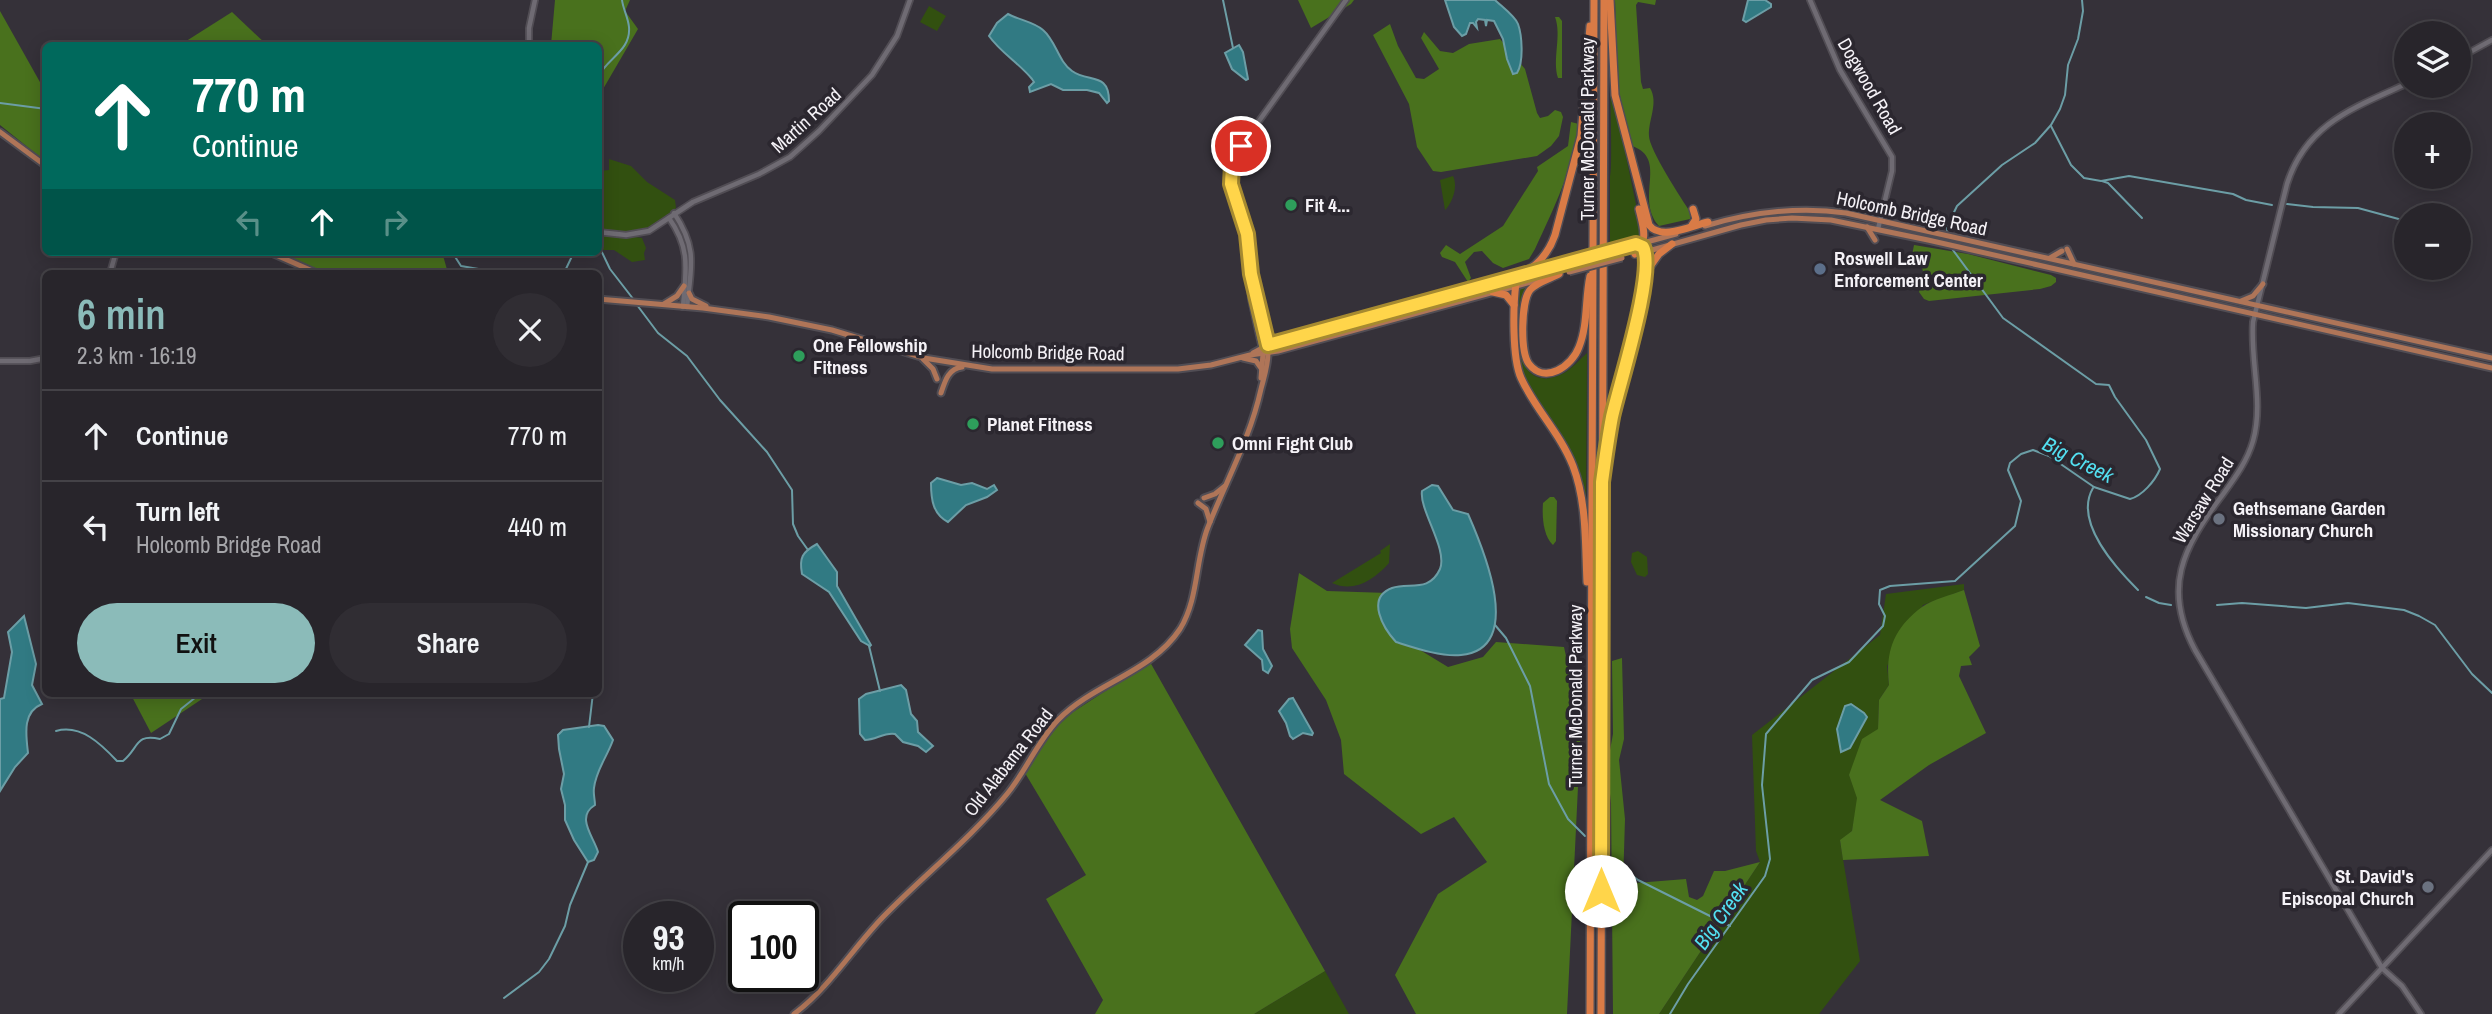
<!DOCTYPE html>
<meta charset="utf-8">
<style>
body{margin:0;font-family:"Archivo Narrow",sans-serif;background:#302d33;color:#f1f3f6;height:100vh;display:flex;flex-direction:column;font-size:26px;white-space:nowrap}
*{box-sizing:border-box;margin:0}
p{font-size:23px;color:#a5a5a9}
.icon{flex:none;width:38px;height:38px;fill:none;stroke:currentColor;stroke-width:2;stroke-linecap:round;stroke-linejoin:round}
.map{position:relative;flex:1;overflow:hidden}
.sheet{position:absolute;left:42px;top:270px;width:560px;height:427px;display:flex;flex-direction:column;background:#28252b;border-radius:10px;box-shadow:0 4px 18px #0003,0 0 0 2px #444247}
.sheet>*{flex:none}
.top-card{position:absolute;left:42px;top:42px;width:560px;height:214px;border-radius:10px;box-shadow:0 4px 18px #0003,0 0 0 2px #444247;background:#00695c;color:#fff;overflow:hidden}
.tools{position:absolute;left:2394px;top:21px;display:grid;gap:14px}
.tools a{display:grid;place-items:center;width:77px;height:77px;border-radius:50%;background:#28252b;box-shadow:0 4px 18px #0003,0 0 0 2px #444247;font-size:35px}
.speed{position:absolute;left:623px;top:901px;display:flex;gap:14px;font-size:35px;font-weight:700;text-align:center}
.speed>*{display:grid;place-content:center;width:91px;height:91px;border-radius:50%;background:#28252b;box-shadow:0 4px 18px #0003,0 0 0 2px #444247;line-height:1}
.speed small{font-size:18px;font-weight:400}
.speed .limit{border:4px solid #111;border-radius:10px;background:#fff;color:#111}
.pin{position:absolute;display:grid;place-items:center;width:60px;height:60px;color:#fff;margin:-30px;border:4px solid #fff;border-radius:50%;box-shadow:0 2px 7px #0007}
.me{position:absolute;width:77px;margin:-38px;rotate:0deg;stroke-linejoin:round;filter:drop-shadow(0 0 5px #0008)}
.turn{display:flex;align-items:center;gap:24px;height:147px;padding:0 35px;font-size:32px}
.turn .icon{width:91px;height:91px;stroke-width:2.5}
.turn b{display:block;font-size:49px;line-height:60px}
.lanes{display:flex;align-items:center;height:66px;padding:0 35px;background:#0003;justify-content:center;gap:35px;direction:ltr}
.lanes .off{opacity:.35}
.round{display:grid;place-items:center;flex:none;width:74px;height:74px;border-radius:37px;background:#302d33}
.head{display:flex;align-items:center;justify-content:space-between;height:119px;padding:0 35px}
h1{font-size:42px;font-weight:600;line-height:52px;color:#8bbbb9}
.cta{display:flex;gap:14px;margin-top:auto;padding:14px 35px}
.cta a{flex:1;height:80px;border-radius:42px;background:#8bbbb9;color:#111;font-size:28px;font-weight:600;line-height:80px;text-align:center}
.cta a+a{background:#302d33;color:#f1f3f6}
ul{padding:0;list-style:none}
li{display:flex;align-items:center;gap:21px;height:91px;padding:0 35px;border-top:2px solid #444247}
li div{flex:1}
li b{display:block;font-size:26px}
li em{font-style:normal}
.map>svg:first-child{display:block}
.green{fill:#325010}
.forest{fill:#49711d}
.water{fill:#317a83;stroke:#6c9ea6;stroke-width:2}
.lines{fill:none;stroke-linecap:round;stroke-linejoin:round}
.stream{stroke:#6c9ea6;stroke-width:2}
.minor-casing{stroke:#514d54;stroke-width:8}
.major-casing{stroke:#514d54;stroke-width:9}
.highway-casing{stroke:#514d54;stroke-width:10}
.minor{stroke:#6f6b73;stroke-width:4.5}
.major{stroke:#af7558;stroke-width:5}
.highway{stroke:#d97b46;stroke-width:7}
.major-bridge-casing{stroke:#514d54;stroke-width:9;stroke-linecap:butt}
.major-bridge{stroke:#af7558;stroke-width:5}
.route-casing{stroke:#a68a30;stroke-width:18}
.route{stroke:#ffd54a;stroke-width:12}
.leisure-dot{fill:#2e9e5b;stroke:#2b272f;stroke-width:2.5}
.service-dot{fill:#5c6f8a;stroke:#2b272f;stroke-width:2.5}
.worship-dot{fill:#6b7280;stroke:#2b272f;stroke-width:2.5}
.labels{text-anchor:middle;stroke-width:7;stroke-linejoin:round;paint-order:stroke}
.street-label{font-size:19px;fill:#f5f2f7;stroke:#2b272f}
.poi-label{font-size:19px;font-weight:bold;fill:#f5f2f7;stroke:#2b272f;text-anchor:start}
.water-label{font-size:21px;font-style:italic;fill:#53e0f1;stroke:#2b272f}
</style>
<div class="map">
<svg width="2492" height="1014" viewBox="0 0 2492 1014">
<rect width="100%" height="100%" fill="#353139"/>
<g class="green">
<path d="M929 6 946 16 937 31 920 22Z"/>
<path d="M1610 80 1642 233 1637 240 1610 247V177C1613 170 1610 95 1610 80Z"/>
<path d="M609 159 631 166 647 182 675 200 676 208C643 235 640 234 599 231L600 171 609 170Z"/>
<path d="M1453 176C1458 186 1453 202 1445 210L1440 180Z"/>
<path d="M598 232 642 238 646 248 644 253 645 260 632 262 614 250H603L599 245Z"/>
<path d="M1529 286C1514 311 1509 399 1562 374 1572 369 1580 359 1587 353L1586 507 1578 476 1524 380 1517 345 1518 289Z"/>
<path d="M1390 544 1389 563C1374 580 1354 593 1332 583L1381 553 1380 551Z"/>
<path d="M1638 551 1647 557 1648 574 1645 577 1637 575 1631 562 1632 553Z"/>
<path d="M1964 584V590L1923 605 1887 666 1889 685 1879 700 1878 729 1849 775 1858 798 1852 831 1840 841 1860 961 1819 1014H1659L1760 862 1756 851 1752 735 1880 635 1886 594Z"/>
<path d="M1325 971 1349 1014H1254Z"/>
</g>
<g class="forest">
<path d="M555 0H630L625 11 638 29 599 96 598 46 551 45Z"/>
<path d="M1298 0H1354L1351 4 1311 28Z"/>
<path d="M1615 0H1656L1655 5 1638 2 1636 5 1641 82 1643 89 1650 88C1659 103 1648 120 1649 136 1649 149 1682 200 1691 213L1690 219 1659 226C1634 198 1669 159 1632 146L1618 88Z"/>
<path d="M0 11 45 91V161L0 125Z"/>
<path d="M232 12 267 45H180Z"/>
<path d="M1555 17H1559L1562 21V78H1558C1552 59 1562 36 1555 17Z"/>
<path d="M1390 24 1398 46 1416 78 1424 79 1439 69 1421 38 1424 32 1440 51 1453 53 1469 44 1500 39 1525 69 1537 113 1540 118 1548 116 1555 110 1561 112 1563 117 1559 136 1551 146 1537 156 1441 172 1433 171 1417 147 1409 104 1373 35Z"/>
<path d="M1571 122 1579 124C1573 169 1554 208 1535 249L1529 259 1503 268 1493 263 1482 251 1474 252 1465 262 1471 278 1468 282 1455 262 1442 257 1440 253 1446 245 1460 254 1503 226 1538 171 1537 167 1568 146Z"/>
<path d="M1914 245 1968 254 2051 275 2056 278V282L2051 286 2040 289 1929 301 1924 299 1919 292 1923 272 1921 262 1912 255Z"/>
<path d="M274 252H442L448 273H310Z"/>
<path d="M1550 497H1554L1557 501 1556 541 1553 545C1543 536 1542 516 1543 503Z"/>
<path d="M1299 573 1327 591 1388 593 1397 636 1448 667 1483 657 1496 642 1564 647 1581 725 1567 1014H1416L1395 975 1438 894 1487 862 1454 817 1421 834 1344 774 1341 740 1326 700 1292 648 1290 629Z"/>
<path d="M1964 590 1980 646 1969 657 1972 665 1961 666 1959 676 1986 733 1929 765 1880 800 1922 821 1929 856 1843 860 1840 840 1852 831 1857 798 1849 775 1862 739 1878 729 1879 700 1889 685C1885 651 1894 628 1922 607 1933 599 1951 595 1964 590Z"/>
<path d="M1622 658 1624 739 1619 760 1625 819 1623 884 1686 879 1689 897 1697 900 1703 896 1714 871H1725L1760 862 1659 1014H1613L1611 803 1607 766 1613 734 1612 661Z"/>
<path d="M1150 662 1325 971 1254 1014H1095L1103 1000 1046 899 1086 875 1025 773 1048 734 1073 712Z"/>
<path d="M130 693H211L151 733Z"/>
</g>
<g class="water">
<path d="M1445 0H1495C1501 6 1515 16 1518 24 1522 35 1524 62 1517 73L1513 74 1507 59 1503 39 1494 21 1487 20 1486 26 1485 20 1478 19 1476 22 1477 28 1473 23H1470L1466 34 1462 36 1454 27Z"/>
<path d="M1748 0H1765L1771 4V7L1746 22 1743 20Z"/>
<path d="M1008 14C1019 20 1034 22 1043 30 1056 41 1058 61 1072 71 1089 83 1109 72 1109 101L1107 103 1099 93 1087 90H1063L1051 84 1030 92 1029 87 1034 82 1032 79C1019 63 1001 53 989 36L997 23Z"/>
<path d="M1239 45 1243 52 1248 79 1246 80 1232 69 1225 53Z"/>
<path d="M937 478 961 485 972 483 987 489 994 485 997 490 987 497 966 505 948 522C933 514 931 500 931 483Z"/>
<path d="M1432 485 1438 486 1453 510 1468 514C1483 548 1526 649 1461 655 1441 657 1415 648 1396 642 1384 629 1365 598 1392 588 1409 582 1429 593 1440 569 1448 549 1419 510 1422 491Z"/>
<path d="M817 544 837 572V586L871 645 870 646 861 641 829 592 802 574C799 558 802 552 817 544Z"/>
<path d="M24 616 36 664 32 685 42 704C22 712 26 735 28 753L15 767 0 791V699L4 698 12 652 8 632Z"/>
<path d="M1258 630 1262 631 1263 649 1272 666 1268 673 1263 670 1262 660 1245 645Z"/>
<path d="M901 685 906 690 911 714 917 721 918 732 933 746 926 752 918 746 903 742 895 734C884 732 876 740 865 740L860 734 859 699 866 694Z"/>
<path d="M1293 698 1313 733 1312 735 1303 733 1293 739 1290 736 1286 723 1279 711 1289 699Z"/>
<path d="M1851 704 1864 713 1867 717 1850 748 1841 752 1837 729 1845 706Z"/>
<path d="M598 725 604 726 613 740C607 757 596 770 594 788 593 794 595 799 595 805 575 817 594 837 598 852L594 860 588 862 574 840 565 820V805L561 789 564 774 559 749 558 735 563 730Z"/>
</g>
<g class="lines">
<g class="stream">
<path d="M1223 0 1233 48"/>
<path d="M598 77C607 58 631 51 629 27 628 17 623 9 622 0"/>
<path d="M0 103 46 109"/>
<path d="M2051 126 2071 165 2084 178 2101 181 2129 176 2233 194 2246 200 2272 205"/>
<path d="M2102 181 2108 183 2142 218"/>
<path d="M2287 204 2313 207 2358 208 2406 221"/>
<path d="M1948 241 1947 227 1957 206 2002 165 2035 143 2051 125 2060 109 2065 95 2068 65 2078 39 2083 11 2082 0"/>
<path d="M2459 243H2461"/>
<path d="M598 244 610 269 634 300"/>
<path d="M452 252 461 266 502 273"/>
<path d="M564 273 574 252"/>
<path d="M637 305 658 333 687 356 720 400 767 452 792 490 793 524 798 536 808 550"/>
<path d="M2093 488C2073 522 2116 568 2138 590"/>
<path d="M2146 597 2159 603 2171 605"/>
<path d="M2217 605 2242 603 2306 608 2348 603 2404 610 2419 616 2435 625 2472 674 2492 693"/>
<path d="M598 608 603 624 598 661"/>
<path d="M1495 625 1506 638 1530 686 1549 784 1568 819 1585 836"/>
<path d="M869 646 880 691"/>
<path d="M589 727 593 693"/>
<path d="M56 731C81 724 101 744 117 761H123C139 748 135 733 160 739L169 734 181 709 201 693"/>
<path d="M1611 859 1638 880 1730 926"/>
<path d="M504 998 539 972 549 959 565 926 570 905 588 862"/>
<path d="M1670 1014 1688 984 1765 876 1770 859 1762 785 1766 734 1812 680 1849 662 1883 626 1885 616 1879 604 1880 590 1890 586 1955 581 2015 526 2021 501 2008 470 2010 463 2021 454 2033 450 2049 456 2094 487 2130 499C2142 496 2155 481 2160 469L2146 440 2115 397 2109 385 2096 384 2003 318 1950 246"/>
</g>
<g class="minor-casing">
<g id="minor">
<path d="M1810 0 1840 70 1892 157V171L1878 229"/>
<path d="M529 46V28L535 0"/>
<path d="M2459 58 2492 40"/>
<path d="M2406 84C2353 108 2306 124 2287 184L2253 322C2250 362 2264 402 2253 441 2247 462 2234 479 2221 497 2183 548 2162 588 2195 650L2382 968 2402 986 2421 1014"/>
<path d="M674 213C698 249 691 267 687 307"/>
<path d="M669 218C691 249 686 270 683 307"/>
<path d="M598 232 626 235 649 231 693 202 759 174 790 157 819 131 872 75 897 36 910 0"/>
<path d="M110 273 116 252"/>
<path d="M1252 283 1267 340 1268 353"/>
<path d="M1262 349 1251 299 1247 234 1232 186V165L1241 146 1346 0"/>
<path d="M0 361H30L46 358"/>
<path d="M2339 1014 2492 850"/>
</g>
</g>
<g class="major-casing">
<g id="major">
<path d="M0 132 46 166"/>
<path d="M1705 226C1752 212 1797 206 1846 213L2492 358"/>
<path d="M1867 227 1875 240"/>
<path d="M1621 249 1676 234"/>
<path d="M2067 249 2074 264"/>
<path d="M269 252 317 273"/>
<path d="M1645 252 1741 225 1766 220 1792 218 1831 220 1928 240 2492 368"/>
<path d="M2050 258 2062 251"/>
<path d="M689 293 692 299 706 306"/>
<path d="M598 299 703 308 769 317 832 330 924 358 992 369H1178L1211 365 1250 355 1278 351 1542 279"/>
<path d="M2241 301 2253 296 2263 284"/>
<path d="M664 304 677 296 684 286"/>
<path d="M1253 353 1268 345 1553 267"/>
<path d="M1243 358 1256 361 1261 368"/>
<path d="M923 359 933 369 937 379"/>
<path d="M1261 378 1263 354"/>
<path d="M941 393C945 381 948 369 962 367"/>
<path d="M1204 498 1215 494 1225 486"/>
<path d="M1198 503 1206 509 1210 522"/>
<path d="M794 1014C829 988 853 948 883 917 924 875 970 839 1007 794 1026 771 1037 742 1058 720 1094 683 1151 673 1180 629 1199 598 1195 560 1208 527 1226 481 1250 439 1261 389 1264 377 1268 366 1268 353"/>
</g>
</g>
<g class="highway-casing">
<g id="highway">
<path d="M1610 0 1615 95 1649 225C1661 241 1691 226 1708 222"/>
<path d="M1692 225 1696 219 1693 209"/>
<path d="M1636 244 1643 247 1647 255 1646 269"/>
<path d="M1635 254C1649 241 1643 226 1639 209"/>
<path d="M1569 262 1562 267 1516 283C1513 306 1512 358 1521 378 1535 409 1560 433 1573 466 1587 503 1585 543 1587 582"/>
<path d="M1559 274C1550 279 1537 282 1530 290 1521 301 1520 352 1529 364 1545 385 1572 366 1579 347 1588 325 1585 299 1590 276"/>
<path d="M1515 277C1535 269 1548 255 1555 235L1581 136 1590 26"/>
<path d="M1493 292 1506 295 1514 305"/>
<path d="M1605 460 1616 400 1649 268 1659 254 1672 244"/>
<path d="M1590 1014 1594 0"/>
<path d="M1601 1014 1604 0"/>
</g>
</g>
<use href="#minor" class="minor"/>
<use href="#major" class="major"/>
<use href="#highway" class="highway"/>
<g class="major-bridge-casing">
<g id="major-bridge">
<path d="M1569 262 1621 249"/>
<path d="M1569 272 1622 258"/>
</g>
</g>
<use href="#major-bridge" class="major-bridge"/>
</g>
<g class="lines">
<g class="route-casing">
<path id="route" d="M1241 146 1232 165 1231 184 1247 234 1251 274 1268 345 1636 244 1643 247C1656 271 1619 385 1612 417 1608 438 1605 460 1602 482L1601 891"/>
</g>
<use href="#route" class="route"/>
</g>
<g class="leisure-dot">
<circle cx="1291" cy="205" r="7"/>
<circle cx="799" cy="356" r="7"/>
<circle cx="973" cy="424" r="7"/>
<circle cx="1218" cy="443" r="7"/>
</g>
<circle class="service-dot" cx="1820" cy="269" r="7"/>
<g class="worship-dot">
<circle cx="2219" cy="519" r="7"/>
<circle cx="2428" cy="887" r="7"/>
</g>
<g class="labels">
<g class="street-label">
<text transform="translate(1870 86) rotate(60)" y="7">Dogwood Road</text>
<text transform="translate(806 120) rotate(-42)" y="7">Martin Road</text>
<text transform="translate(1587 129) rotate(-90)" y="7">Turner McDonald Parkway</text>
<text transform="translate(1912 213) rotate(12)" y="7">Holcomb Bridge Road</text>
<text transform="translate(1048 352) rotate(1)" y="7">Holcomb Bridge Road</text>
<text transform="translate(2203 500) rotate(-58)" y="7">Warsaw Road</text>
<text transform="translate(1575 696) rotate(-90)" y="7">Turner McDonald Parkway</text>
<text transform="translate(1008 762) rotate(-52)" y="7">Old Alabama Road</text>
</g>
<g class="poi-label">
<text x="1305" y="212">Fit 4...</text>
<text x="1834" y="265">Roswell Law<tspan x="1834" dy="22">Enforcement Center</tspan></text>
<text x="813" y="352">One Fellowship<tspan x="813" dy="22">Fitness</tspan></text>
<text x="987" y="431">Planet Fitness</text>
<text x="1232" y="450">Omni Fight Club</text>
<text x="2233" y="515">Gethsemane Garden<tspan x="2233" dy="22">Missionary Church</tspan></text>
<text x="2414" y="883" text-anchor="end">St. David's<tspan x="2414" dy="22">Episcopal Church</tspan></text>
</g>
<g class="water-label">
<text transform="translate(2078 460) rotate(27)" y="7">Big Creek</text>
<text transform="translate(1721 916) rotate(-55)" y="7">Big Creek</text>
</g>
</g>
</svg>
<div class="tools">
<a><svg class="icon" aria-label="layers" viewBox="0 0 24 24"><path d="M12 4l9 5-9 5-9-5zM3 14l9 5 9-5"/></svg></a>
<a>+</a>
<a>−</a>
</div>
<div class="speed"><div>93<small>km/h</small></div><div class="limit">100</div></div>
<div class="pin" style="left:1241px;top:146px;background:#d93025"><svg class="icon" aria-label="arrive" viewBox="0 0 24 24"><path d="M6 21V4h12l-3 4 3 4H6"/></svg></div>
<svg class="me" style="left:1601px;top:891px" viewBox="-20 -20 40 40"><circle r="19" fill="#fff"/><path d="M0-13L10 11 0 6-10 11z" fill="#ffd54a"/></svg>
<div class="top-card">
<div class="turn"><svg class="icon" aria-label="ahead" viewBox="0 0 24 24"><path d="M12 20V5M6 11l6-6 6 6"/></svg><div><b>770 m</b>Continue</div></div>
<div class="lanes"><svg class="icon off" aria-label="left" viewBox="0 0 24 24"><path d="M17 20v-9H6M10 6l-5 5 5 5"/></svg><svg class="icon" aria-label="ahead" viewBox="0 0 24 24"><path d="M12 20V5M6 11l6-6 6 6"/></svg><svg class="icon off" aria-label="right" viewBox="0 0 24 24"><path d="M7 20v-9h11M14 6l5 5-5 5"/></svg></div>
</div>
<section class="sheet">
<div class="head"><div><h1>6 min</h1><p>2.3 km · 16:19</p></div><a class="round"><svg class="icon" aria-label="close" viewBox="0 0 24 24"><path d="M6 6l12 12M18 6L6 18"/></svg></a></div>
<ul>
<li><svg class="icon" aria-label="ahead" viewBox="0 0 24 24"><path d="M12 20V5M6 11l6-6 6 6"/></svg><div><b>Continue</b></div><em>770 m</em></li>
<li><svg class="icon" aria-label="left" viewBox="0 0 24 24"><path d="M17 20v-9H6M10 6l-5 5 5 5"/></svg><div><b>Turn left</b><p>Holcomb Bridge Road</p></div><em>440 m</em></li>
</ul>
<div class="cta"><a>Exit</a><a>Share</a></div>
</section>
</div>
